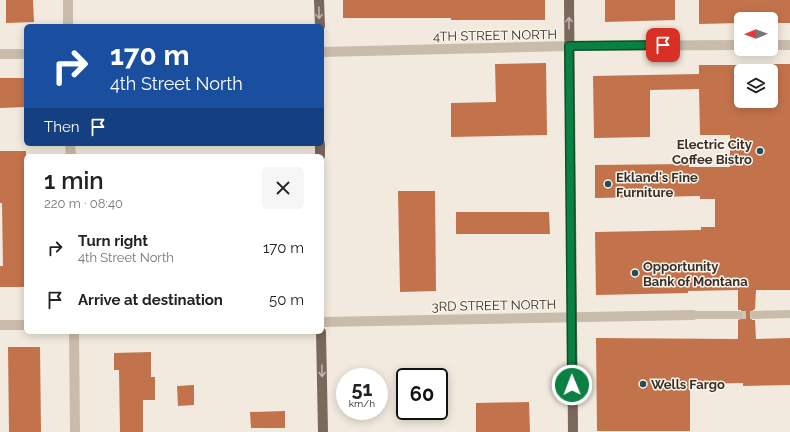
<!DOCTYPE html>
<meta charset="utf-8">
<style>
body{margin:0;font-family:Raleway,sans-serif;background:#f6f6f6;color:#222;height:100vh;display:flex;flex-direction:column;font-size:15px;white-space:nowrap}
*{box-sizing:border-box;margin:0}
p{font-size:13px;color:#767676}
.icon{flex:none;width:22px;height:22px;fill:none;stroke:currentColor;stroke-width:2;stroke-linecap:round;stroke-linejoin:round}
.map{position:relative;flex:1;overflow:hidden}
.sheet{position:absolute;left:24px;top:154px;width:300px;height:180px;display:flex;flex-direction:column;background:#fff;border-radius:6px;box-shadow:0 2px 10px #0003}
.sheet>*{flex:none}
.hud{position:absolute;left:24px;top:24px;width:300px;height:122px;border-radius:6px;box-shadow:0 2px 10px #0003;background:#1a4fa0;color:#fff;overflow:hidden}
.needle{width:26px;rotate:269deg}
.fabs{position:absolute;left:734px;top:12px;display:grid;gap:8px}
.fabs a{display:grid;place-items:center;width:44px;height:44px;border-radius:6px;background:#fff;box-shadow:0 2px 10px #0003;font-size:20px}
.speed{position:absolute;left:336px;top:368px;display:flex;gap:8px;font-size:20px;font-weight:700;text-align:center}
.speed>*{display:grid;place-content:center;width:52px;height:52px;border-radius:50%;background:#fff;box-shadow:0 2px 10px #0003;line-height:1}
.speed small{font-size:10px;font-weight:400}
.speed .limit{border:2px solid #111;border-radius:6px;background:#fff;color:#111}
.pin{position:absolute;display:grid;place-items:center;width:34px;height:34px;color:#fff;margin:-17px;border-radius:8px;box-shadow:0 2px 6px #0006}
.me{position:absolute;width:44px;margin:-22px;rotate:359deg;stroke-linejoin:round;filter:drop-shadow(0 0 3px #0008)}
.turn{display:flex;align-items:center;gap:14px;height:84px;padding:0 20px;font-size:18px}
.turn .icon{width:52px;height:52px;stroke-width:2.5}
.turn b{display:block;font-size:28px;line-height:34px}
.then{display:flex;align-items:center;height:38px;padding:0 20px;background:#0003;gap:8px;font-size:15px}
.round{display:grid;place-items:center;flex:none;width:42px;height:42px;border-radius:6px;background:#f6f6f6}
.headline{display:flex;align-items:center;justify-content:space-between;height:68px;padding:0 20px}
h1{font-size:24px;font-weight:600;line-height:30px}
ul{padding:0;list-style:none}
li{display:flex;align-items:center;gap:12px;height:52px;padding:0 20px}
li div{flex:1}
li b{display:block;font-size:15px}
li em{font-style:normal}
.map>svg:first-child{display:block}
.building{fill:#c3734b}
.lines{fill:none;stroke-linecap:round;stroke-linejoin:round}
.pedestrian-tunnel{stroke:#cdc5ba;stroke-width:8;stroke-dasharray:8 4;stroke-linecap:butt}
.pedestrian{stroke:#cabcaa;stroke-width:8}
.minor{stroke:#cabcaa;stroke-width:10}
.primary{stroke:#79685b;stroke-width:10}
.oneway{stroke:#c0b5aa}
.route-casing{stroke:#07532c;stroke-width:10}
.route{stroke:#0b8043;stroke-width:7}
.poi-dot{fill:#204f58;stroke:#faf4ea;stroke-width:1.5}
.labels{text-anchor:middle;stroke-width:3;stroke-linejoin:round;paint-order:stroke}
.street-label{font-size:13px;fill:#382f29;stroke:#faf4ea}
.poi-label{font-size:13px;font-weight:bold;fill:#382f29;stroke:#faf4ea;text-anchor:start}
</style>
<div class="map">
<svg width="790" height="432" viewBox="0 0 790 432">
<rect width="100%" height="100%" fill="#f2eade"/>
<g class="building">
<path d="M6 0H33L34 22 6 23Z"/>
<path d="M343 0H545V20H451V18H343Z"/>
<path d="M605 0H675V20L605 22Z"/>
<path d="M699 0H790V23H771V19H741V23L699 24Z"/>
<path d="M546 63 547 135 451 137V103L496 102 495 64Z"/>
<path d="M771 64H790V290H756L755 309 752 311 750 316 752 320H755L756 339 790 338V385L743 386V383L690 384V431H597L596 338 738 339V320L743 318V315L741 310H738V290L688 291V293L596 295 595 232 701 230V227H715V199H700V196L595 198V165L689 164V167H730V135H700L699 89 650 90V137L594 138 593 76 699 74V65H741V101H771Z"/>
<path d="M0 78H26V107L0 108Z"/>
<path d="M0 151H26V170H24L25 234H26V287H0V266H3L2 203H0Z"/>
<path d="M398 191H435L436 291 400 292Z"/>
<path d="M456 212H549L550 234H456Z"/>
<path d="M8 347H40L41 432H9Z"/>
<path d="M151 352V377H155V400H143V432H120L119 370H114V353Z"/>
<path d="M194 385V405L178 406 177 386Z"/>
<path d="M529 402 530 432H476V403Z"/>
<path d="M285 411V428H251L250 412Z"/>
</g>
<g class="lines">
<path class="pedestrian-tunnel" d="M738 315H755"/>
<g class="pedestrian">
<path d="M693 315H738"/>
<path d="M755 315 790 314"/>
</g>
<g class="minor">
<path d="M68 0V26"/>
<path d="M771 45H790"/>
<path d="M322 52 569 46 741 45"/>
<path d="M0 54H26"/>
<path d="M70 144 71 156"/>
<path d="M322 322 693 315"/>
<path d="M0 325H26"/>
<path d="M74 332 75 432"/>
</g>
<g class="primary">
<path d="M319 0 320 26"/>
<path d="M569 0 573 432"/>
<path d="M320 144V156"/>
<path d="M321 332 323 432"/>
</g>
</g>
<defs><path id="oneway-shaft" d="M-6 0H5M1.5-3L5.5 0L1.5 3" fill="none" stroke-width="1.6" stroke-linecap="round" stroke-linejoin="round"/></defs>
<g class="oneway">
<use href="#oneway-shaft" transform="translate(319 13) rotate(89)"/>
<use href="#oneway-shaft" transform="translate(569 23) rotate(-90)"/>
<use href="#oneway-shaft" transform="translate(322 371) rotate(89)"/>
</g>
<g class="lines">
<g class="route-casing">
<path id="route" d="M572 385 569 46 663 45"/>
</g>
<use href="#route" class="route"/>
</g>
<g class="poi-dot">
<circle cx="760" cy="151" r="4"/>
<circle cx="608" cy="184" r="4"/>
<circle cx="635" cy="273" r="4"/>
<circle cx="643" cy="384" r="4"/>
</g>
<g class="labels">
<g class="street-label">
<text transform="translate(495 35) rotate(-1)" y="5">4TH STREET NORTH</text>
<text transform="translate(494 305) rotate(-1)" y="5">3RD STREET NORTH</text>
</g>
<g class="poi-label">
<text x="752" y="149" text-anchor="end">Electric City<tspan x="752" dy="15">Coffee Bistro</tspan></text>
<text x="616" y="182">Ekland's Fine<tspan x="616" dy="15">Furniture</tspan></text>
<text x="643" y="271">Opportunity<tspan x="643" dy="15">Bank of Montana</tspan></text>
<text x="651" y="389">Wells Fargo</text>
</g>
</g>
</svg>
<div class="fabs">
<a><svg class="needle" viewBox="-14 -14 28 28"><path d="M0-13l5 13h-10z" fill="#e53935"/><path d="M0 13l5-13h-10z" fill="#767676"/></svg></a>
<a><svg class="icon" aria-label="layers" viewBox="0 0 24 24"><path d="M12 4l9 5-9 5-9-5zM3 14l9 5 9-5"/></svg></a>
</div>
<div class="speed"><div>51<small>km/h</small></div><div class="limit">60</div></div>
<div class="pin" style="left:663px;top:45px;background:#d93025"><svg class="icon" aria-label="arrive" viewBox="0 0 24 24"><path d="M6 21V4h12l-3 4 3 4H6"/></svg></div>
<svg class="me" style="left:572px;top:385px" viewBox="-20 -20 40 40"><circle r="17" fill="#0b8043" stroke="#fff" stroke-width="3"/><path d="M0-11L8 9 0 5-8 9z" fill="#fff"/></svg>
<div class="hud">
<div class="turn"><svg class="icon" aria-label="right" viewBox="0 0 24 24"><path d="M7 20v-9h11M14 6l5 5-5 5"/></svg><div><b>170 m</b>4th Street North</div></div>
<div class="then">Then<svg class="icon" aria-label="arrive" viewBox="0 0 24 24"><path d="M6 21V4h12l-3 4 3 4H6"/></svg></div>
</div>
<section class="sheet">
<div class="headline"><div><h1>1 min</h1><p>220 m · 08:40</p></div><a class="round"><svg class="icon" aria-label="close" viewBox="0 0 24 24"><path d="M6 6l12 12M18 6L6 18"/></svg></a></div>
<ul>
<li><svg class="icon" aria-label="right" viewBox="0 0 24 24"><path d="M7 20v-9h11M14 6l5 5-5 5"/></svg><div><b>Turn right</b><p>4th Street North</p></div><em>170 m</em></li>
<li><svg class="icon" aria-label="arrive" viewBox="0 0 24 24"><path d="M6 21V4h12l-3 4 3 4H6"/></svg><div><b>Arrive at destination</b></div><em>50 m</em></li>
</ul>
</section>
</div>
